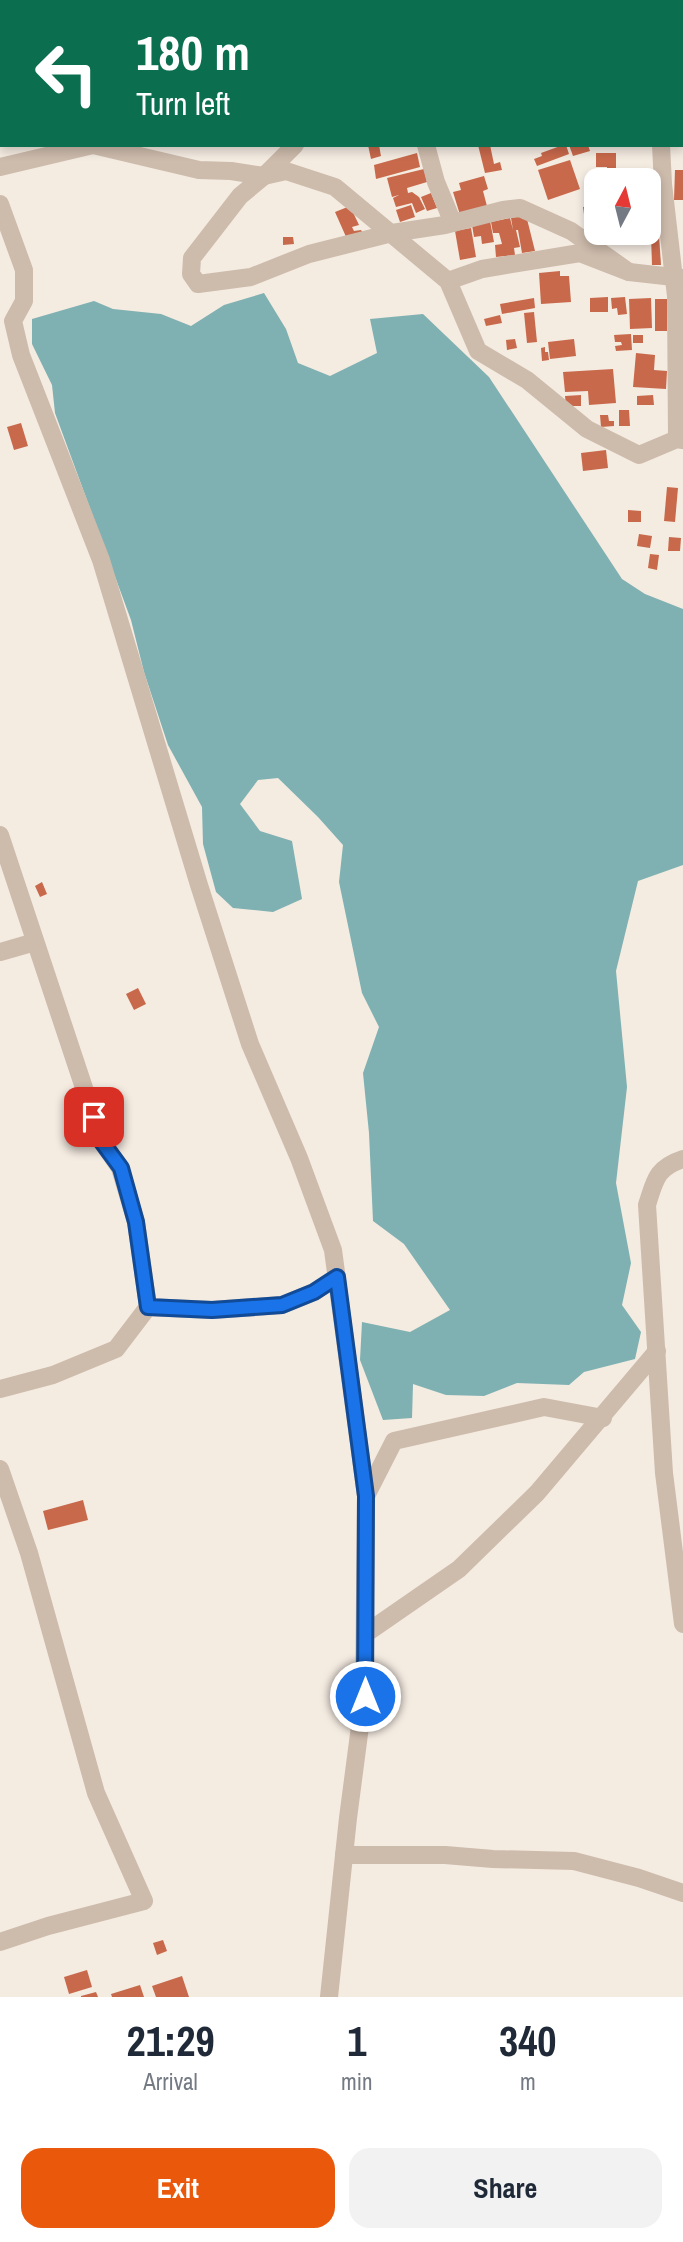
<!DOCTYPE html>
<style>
body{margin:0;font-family:"Archivo Narrow",sans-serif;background:#f2f2f3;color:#1f2937;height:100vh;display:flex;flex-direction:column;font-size:26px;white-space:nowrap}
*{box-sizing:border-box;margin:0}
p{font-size:23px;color:#747a83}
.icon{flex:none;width:38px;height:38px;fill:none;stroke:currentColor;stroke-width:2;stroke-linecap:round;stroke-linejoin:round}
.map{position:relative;height:1997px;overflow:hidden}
.panel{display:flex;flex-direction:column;background:#fff;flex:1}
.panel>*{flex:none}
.guide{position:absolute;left:0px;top:0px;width:684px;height:147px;box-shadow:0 4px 10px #0003;background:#0b6e4f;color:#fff;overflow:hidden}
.needle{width:46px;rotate:7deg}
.fabs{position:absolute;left:584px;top:168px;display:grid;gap:14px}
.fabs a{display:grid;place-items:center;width:77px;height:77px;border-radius:14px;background:#fff;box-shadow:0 4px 10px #0003;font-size:35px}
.pin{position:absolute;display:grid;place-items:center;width:60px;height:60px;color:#fff;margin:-30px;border-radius:14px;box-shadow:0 4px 10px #0006}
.me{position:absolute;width:77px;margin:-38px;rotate:0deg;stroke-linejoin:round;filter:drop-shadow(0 0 5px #0008)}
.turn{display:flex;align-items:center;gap:24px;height:147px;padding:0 21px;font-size:32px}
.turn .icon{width:91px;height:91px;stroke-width:2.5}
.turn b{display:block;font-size:49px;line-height:60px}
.eta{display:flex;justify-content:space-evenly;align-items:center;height:119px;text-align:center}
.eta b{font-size:42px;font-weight:700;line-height:49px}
.primary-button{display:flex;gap:14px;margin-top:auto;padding:14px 21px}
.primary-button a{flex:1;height:80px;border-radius:21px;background:#ea580c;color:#fff;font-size:28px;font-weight:700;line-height:80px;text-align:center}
.primary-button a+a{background:#f2f2f3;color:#1f2937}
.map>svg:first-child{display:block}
.water{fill:#7fb0b2}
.building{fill:#c8694b}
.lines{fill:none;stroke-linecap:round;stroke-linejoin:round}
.street{stroke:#cdbbac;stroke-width:18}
.route-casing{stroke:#114b97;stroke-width:18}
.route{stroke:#1a73e8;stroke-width:12}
</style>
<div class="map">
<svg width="683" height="1997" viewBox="0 0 683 1997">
<rect width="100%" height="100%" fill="#f4ebe1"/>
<path class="water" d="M264 293 286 329 298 363 330 376 377 353 370 319 423 314 489 377 622 579 645 594 683 609V865L638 881 616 971 627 1087 616 1183 631 1263 622 1305 641 1332 635 1359 584 1372 569 1385 517 1383 484 1396 446 1395 413 1384 412 1418 383 1420 360 1360 362 1322 410 1332 450 1310 404 1244 373 1221 369 1133 363 1073 379 1027 362 993 339 882 343 845 318 817 278 778 258 780 240 804 260 831 292 841 302 899 273 912 233 908 216 892 203 844 202 807 168 745 144 672 131 620 55 413 52 385 32 344V319L94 301 113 309 161 314 191 326 224 305Z"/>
<g class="building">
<path d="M368 145H379L381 156 371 159Z"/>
<path d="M478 145H490L494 164 500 162 502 170 485 173Z"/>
<path d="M563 145H566L569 154 537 166 534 159 542 156 541 153Z"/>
<path d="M569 145H588L590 151 573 156Z"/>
<path d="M417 153 420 167 376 179 374 165Z"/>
<path d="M596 153H616V180H607V167H596Z"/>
<path d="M570 160 580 189 548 200 538 170Z"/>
<path d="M424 169 427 182 407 188 408 193 412 192 419 197 425 209 416 213 412 203 396 207 393 198 399 195 392 197 387 178Z"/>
<path d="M675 170H683V200H674Z"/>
<path d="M484 176 488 189 483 191 488 210 461 218 453 192 461 190 459 183Z"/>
<path d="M431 193 437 208 427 211 421 197Z"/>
<path d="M411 205 415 217 400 222 396 210Z"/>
<path d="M350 206 359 225 352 227 354 231 361 230 363 233 347 239 335 212Z"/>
<path d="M593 206 597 235 587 236 583 207Z"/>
<path d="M526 215 535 251 522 253 518 230H516L520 247 514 248 515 255 496 257 495 245 502 244 499 233H493L491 222 510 218 513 230 511 218Z"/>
<path d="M490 221 494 242 482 244 481 236 474 237 472 225Z"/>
<path d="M471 228 476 257 460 260 455 231Z"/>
<path d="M651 235H659L661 265H652Z"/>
<path d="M283 237H293L294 244 283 245Z"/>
<path d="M560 271V276H569L571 302 541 304 539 273Z"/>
<path d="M608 297V312H590V298Z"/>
<path d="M625 297 627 314 618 315 617 308 612 309 611 298Z"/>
<path d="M534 298 535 308 502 314 500 304Z"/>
<path d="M651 298 652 328 630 329 629 299Z"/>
<rect x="655" y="299" width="12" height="32"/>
<path d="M534 312 537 342 527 343 524 313Z"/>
<path d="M500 315 502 323 486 326 484 319Z"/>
<path d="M631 334 632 350 616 351 615 346 622 345 621 342H615L614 335Z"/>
<rect x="633" y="335" width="10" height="8"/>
<path d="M515 339 517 348 507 350 506 340Z"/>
<path d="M574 339 576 356 550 359 548 342Z"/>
<path d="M545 347V352H548L549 360 542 361 541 348Z"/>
<path d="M636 353 655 355 654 370 667 371 666 389 633 387Z"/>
<path d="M613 369 616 403 589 405 588 391 565 392 563 372Z"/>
<path d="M581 395V406H566L565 396Z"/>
<path d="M653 395 654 405H637V396Z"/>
<path d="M619 410H629L630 426H619Z"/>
<path d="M600 415H608L609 421H614V426L601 427Z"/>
<path d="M21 423 28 446 14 450 7 427Z"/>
<path d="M606 450 608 468 583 471 581 453Z"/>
<path d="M667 487 678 488 675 522 664 521Z"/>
<path d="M628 510 641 511V522H628Z"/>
<path d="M639 534 652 536 650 548 637 546Z"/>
<path d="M669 537 681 538 680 551H668Z"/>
<path d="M650 554 659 555 657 570 648 568Z"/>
<path d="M42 882 47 894 40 897 35 886Z"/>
<path d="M138 988 146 1004 134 1010 126 994Z"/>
<path d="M83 1500 88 1520 48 1530 43 1511Z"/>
<path d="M163 1940 167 1951 157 1955 153 1943Z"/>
<path d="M87 1970 92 1987 69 1994 64 1977Z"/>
<path d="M182 1976 189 1997H156L152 1986Z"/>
<path d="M140 1985 144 1997H112L111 1994Z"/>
<path d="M96 1992 98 1997H81V1996Z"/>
</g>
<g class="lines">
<g class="street">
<path d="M136 0 137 2"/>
<path d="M308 0V2"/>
<path d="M655 0V2"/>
<path d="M443 2 444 0"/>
<path d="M93 145 199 170 231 171 264 176 240 196 192 258 191 274 198 284 251 277 309 254 392 233 445 225 503 210 520 208 571 231 629 272"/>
<path d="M295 145 264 176 286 171 335 187 448 281 478 351 527 380 587 429 639 455 677 439 683 440"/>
<path d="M426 145 436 182 453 223"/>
<path d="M661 145 663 184 676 296 677 439"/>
<path d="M0 167 93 145"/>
<path d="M0 204 24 270V301L13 321 21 355 101 560 199 885 250 1044 299 1158 333 1250 366 1496 364 1696 348 1818 329 1997"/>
<path d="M448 281 482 269 580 253 629 272 683 278"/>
<path d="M0 835 102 1142 120 1168 136 1222 148 1307 116 1349 53 1375 0 1389"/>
<path d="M0 952 35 942"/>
<path d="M683 1159C656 1168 655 1180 647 1205L664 1473 683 1624"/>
<path d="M148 1307 212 1310 282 1305 314 1292 337 1277"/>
<path d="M0 1469 29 1553 96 1793 144 1901 48 1926 0 1942"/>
<path d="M366 1496 394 1441 544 1407 603 1418"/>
<path d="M365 1634 459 1569 537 1493 657 1351"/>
<path d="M344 1855H445L493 1859 574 1861 639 1878 683 1893"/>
</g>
</g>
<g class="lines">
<g class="route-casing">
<path id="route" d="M94 1117 102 1142 121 1168 136 1222 148 1307 212 1310 282 1305 314 1292 337 1277 366 1496 365 1696"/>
</g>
<use href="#route" class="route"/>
</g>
</svg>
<div class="fabs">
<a><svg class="needle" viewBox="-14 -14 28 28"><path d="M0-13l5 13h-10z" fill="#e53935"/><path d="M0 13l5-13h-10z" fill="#747a83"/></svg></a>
</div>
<div class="pin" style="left:94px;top:1117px;background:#d93025"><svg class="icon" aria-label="arrive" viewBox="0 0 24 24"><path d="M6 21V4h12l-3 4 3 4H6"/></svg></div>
<svg class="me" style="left:365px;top:1696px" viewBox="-20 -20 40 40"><circle r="17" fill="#1a73e8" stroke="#fff" stroke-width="3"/><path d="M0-11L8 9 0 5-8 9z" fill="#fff"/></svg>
<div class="guide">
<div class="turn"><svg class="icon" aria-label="left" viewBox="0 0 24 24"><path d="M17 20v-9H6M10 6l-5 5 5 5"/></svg><div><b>180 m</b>Turn left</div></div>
</div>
</div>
<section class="panel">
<div class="eta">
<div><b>21:29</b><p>Arrival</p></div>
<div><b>1</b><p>min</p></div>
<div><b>340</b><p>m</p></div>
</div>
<div class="primary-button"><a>Exit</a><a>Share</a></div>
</section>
